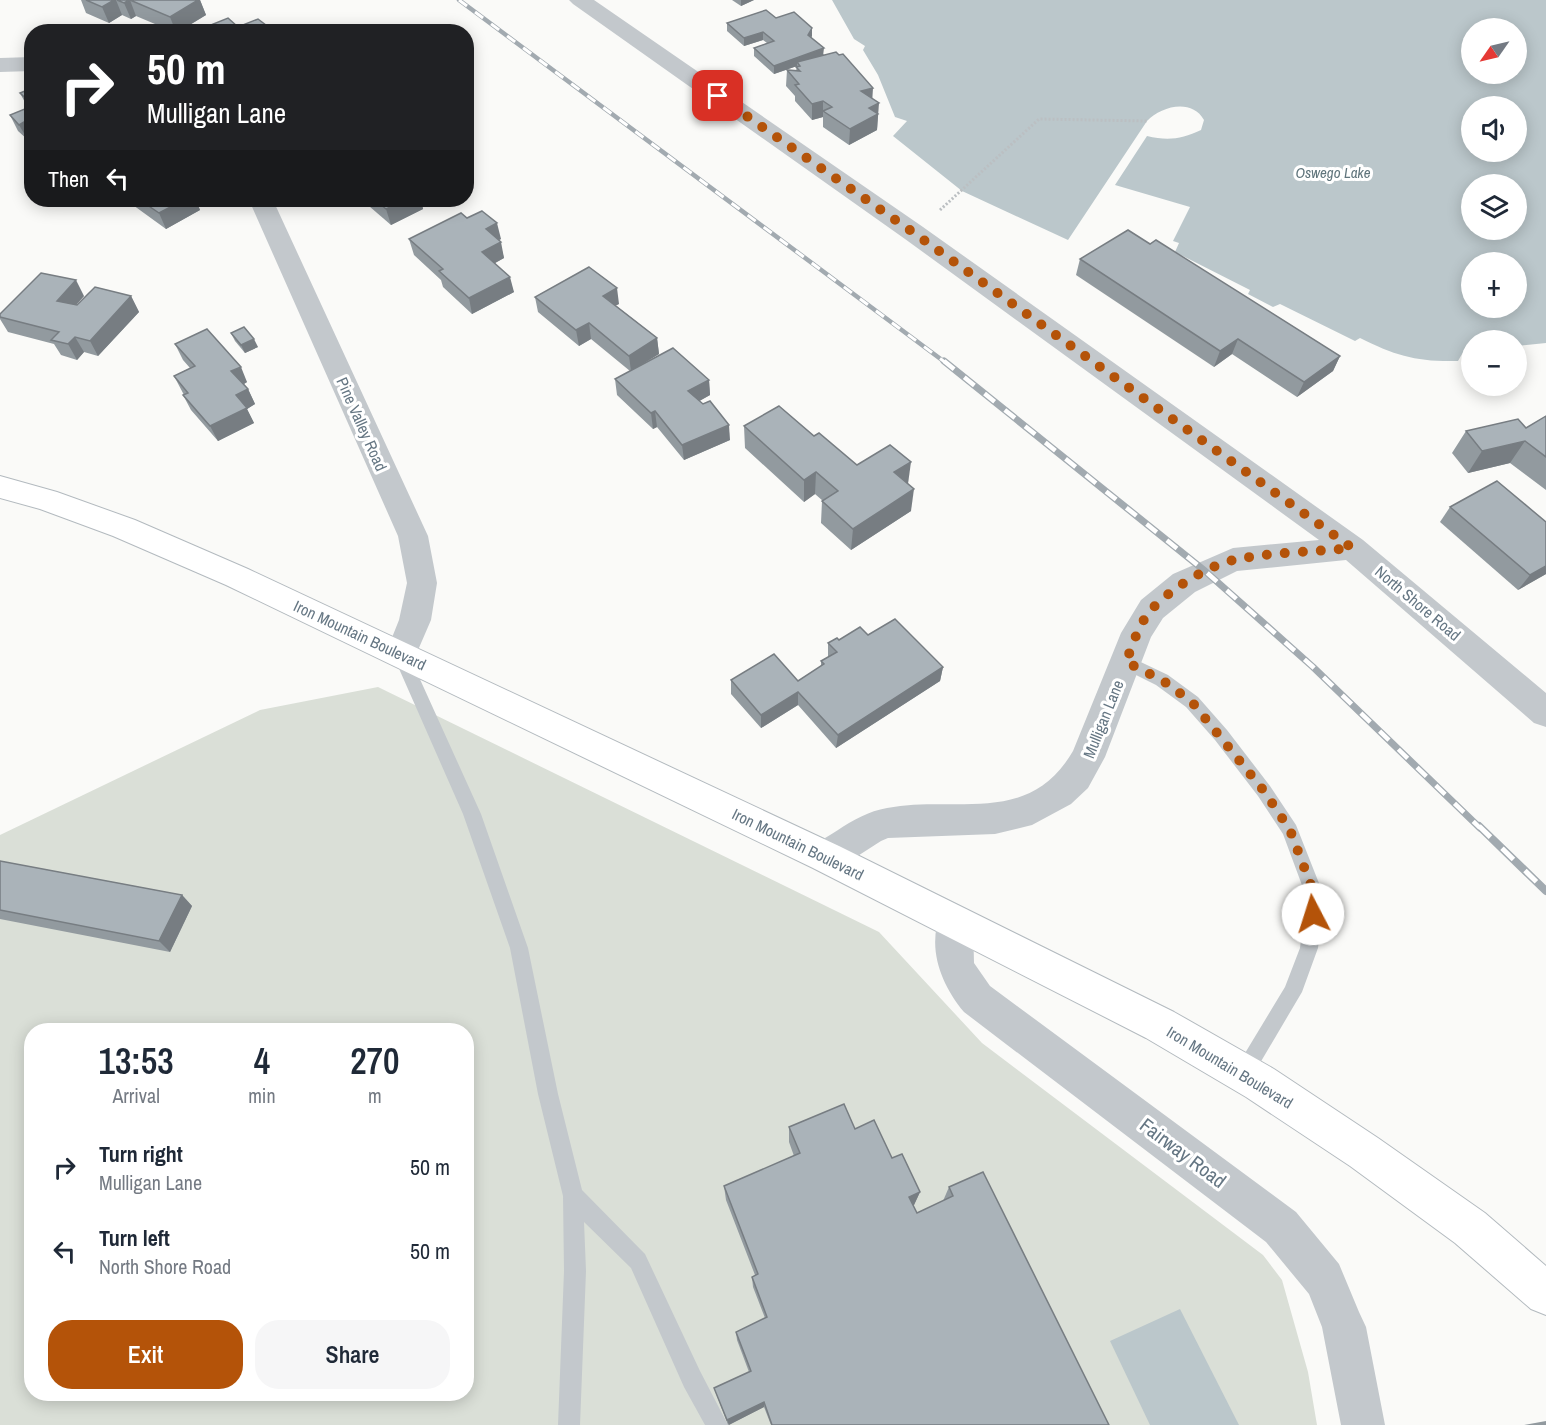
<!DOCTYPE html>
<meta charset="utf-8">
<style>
body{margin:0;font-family:"Archivo Narrow",sans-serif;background:#f6f6f7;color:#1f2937;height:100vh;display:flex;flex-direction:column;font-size:22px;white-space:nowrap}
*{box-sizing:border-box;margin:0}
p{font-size:20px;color:#747a83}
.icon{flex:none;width:33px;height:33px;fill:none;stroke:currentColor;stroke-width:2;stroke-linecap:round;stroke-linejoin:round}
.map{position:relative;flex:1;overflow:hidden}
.side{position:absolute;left:24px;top:1023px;width:450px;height:378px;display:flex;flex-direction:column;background:#fff;border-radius:24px;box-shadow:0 3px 15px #0003}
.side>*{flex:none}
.hud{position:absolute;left:24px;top:24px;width:450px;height:183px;border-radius:24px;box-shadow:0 3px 15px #0003;background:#202124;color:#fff;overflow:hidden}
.needle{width:39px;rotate:236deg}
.fabs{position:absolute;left:1461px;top:18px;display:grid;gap:12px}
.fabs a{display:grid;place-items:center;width:66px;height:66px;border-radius:50%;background:#fff;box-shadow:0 3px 15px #0003;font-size:30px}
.pin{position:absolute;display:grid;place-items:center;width:51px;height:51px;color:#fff;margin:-26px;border-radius:12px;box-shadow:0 3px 9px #0006}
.me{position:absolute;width:66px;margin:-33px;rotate:355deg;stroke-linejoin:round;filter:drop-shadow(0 0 4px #0008)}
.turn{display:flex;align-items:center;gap:21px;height:126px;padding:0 24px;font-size:27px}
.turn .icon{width:78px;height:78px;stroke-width:2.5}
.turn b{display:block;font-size:42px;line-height:51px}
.then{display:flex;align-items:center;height:57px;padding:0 24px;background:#0003;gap:12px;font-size:22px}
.eta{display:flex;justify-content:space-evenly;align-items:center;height:102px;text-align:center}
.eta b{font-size:36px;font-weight:600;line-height:42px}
.primary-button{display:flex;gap:12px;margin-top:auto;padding:12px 24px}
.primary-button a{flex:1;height:69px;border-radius:24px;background:#b45309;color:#fff;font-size:24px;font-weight:600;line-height:69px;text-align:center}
.primary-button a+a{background:#f6f6f7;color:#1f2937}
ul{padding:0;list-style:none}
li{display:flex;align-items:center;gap:18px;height:84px;padding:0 24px}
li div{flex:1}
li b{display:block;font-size:22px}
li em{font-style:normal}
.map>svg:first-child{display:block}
.green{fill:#dadfd7;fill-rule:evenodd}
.water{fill:#bbc7cb;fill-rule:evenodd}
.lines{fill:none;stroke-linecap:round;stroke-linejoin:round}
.secondary-casing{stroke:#b3babf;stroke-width:2}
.path{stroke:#bbbfc2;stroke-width:3;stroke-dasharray:2 2;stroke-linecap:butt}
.lane{fill:#c3c8cc;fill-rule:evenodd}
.street{fill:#c3c8cc;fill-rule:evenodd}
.secondary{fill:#fff;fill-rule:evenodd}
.rail-far2-casing{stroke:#a2aab0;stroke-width:4.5}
.rail-far1-casing{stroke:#a2aab0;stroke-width:7}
.rail-casing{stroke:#a2aab0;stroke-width:8}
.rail-far2{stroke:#fff;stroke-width:3;stroke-dasharray:10;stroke-linecap:butt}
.rail-far1{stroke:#fff;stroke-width:4.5;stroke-dasharray:13;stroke-linecap:butt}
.rail{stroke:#fff;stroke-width:5;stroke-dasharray:16;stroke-linecap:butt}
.wall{fill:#929a9f}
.shaded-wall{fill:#777d82}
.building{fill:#aab3b9;stroke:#777d82;stroke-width:1.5}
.route{stroke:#b45309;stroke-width:10;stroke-dasharray:0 18}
.labels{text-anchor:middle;stroke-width:6;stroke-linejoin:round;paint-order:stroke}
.far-water-label{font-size:15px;font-style:italic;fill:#60757c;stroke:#fff}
.street-label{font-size:16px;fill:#657683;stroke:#fff}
.near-street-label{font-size:20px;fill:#657683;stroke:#fff}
</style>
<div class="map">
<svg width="1546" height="1425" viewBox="0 0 1546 1425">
<rect width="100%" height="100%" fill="#fafaf8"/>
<path class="green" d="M378 687 879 932 982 1043 1263 1255 1282 1280 1308 1372 1317 1425H0V835L260 710ZM32 1030H466V1394H32Z"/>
<g class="water">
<path d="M832 0H1546V343L1517 346 1516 340H1504L1501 338 1472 340 1471 345 1466 347 1458 361C1417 362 1396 356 1360 338L1355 341 1280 304 1273 307 1248 294 1250 290 1175 252 1179 243 1173 241 1190 207 1115 185 1147 136C1168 141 1182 139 1201 130L1204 120C1192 98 1161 106 1147 121L1068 240 962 191 893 136 907 121 895 117 878 75 863 50 865 46 854 39ZM1472 28H1516V74H1472ZM1472 106H1516V152H1472ZM1472 184H1516V230H1472ZM1472 262H1516V308H1472Z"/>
<path d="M1180 1309 1239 1425H1150L1110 1341Z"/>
</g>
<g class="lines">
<g class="secondary-casing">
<path id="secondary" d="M0 476 57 492 135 520 248 569 839 846 1174 1012 1274 1069 1378 1138 1485 1213 1546 1266V1315L1531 1309 1455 1243 1350 1166 1246 1097 1146 1038 813 868 226 585 113 536 40 509 0 498Z"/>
</g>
<path class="path" d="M940 210 1039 119 1147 121"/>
<g class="lane">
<path d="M401 648 407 650 409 655 481 814 528 948 558 1094 582 1190 645 1254 700 1371 728 1425H705L684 1387 631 1268 584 1222 586 1271 580 1425H558L564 1271 563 1196 538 1094 510 948 463 814 393 655 395 650Z"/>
<path d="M1126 655 1168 675 1198 697 1227 730 1270 786 1296 825 1324 896 1318 948 1302 992 1250 1080 1243 1083 1236 1080 1233 1073 1285 987 1300 948 1306 896 1283 834 1258 796 1215 740 1186 707 1156 685 1120 667 1118 662 1120 657Z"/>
</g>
<g class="street">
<path d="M569 0H594L923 227 1363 540 1546 693V727L1534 723 1346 560 1237 571 1195 592 1163 618 1151 637 1105 757 1088 788 1071 804 1032 825 995 834 888 838 881 841 839 868 826 873 813 868 808 857C815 843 825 838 838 830 853 820 869 811 887 808 956 795 1029 827 1073 751L1121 633 1141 600 1173 574 1233 548 1319 540 905 239 573 4Z"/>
<path d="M32 57V71L0 72V58Z"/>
<path d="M249 200H273L428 536 437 583 431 620 412 664 401 668 390 664 385 655 399 620 407 583 398 536Z"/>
<path d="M955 905 968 910 973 922 974 963 990 986 1296 1212 1339 1264 1359 1312 1366 1327 1385 1425H1341L1322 1327 1309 1294 1266 1242 964 1012C940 983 926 946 942 910Z"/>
</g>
<use href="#secondary" class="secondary"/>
<g class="rail-far2-casing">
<path id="rail-far2" d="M459 0 946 363"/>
</g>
<g class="rail-far1-casing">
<path id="rail-far1" d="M944 361 1205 571 1313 667 1480 828"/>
</g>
<g class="rail-casing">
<path id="rail" d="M1479 826 1546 891"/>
</g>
<use href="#rail-far2" class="rail-far2"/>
<use href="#rail-far1" class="rail-far1"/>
<use href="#rail" class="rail"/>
</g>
<g class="wall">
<path d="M81 0H200L206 15 178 32H174L136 16 131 19 122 15 109 23 86 13Z"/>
<path d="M732 0H754L741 6Z"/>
<path d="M776 18 812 36 811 37 824 55 872 99 878 114 877 130 849 145 823 127V117L812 120 795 101V96L786 86 787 70 796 71 797 66 774 74 754 56V48L767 43 763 40 744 46 727 31V23Z"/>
<path d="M32 88V139L28 140 18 131 10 115 28 108 20 93Z"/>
<path d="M126 200H197L196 201 200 210 166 229Z"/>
<path d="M362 200H421L423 209 391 225Z"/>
<path d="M467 218 501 239 499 240 504 258 495 263 514 292 472 314 443 287 441 280 414 255 409 239Z"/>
<path d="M1150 244 1340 356 1333 371 1297 397 1232 354 1214 367 1076 275 1080 259Z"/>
<path d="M84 296 76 305 131 296 139 312 98 356 84 352 77 360 61 355 54 344 8 332 0 319V314Z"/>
<path d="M535 297 619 304 615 305 657 338 659 354 634 369 709 380 710 395 699 401 730 440 684 460 657 427 653 429 617 395 615 379 630 371 591 339 579 346 538 312Z"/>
<path d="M231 333 258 347 245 353 235 341Z"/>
<path d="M175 344 247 382 244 384 248 389 255 404 247 409 254 423 218 441 191 410 183 395H184L174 376 190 368 183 360Z"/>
<path d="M1546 416V490L1510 463 1468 473 1452 453 1466 431 1526 428Z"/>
<path d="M744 426 814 436 857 465 908 484 911 511 851 550 821 523 822 501H823L815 494 804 502 745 448Z"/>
<path d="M1450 507 1546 574 1518 590 1440 522Z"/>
<path d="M868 635 943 667 940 681 836 748 798 705 761 728 731 694V680L798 681 821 666V661L828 657V643Z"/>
<path d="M0 861 182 895 192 906 170 952 0 919Z"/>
<path d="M789 1127 855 1129 892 1158 920 1192 914 1205H913L917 1213 943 1201 949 1187 1109 1425H771L764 1407 728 1425 714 1388 749 1372 737 1340 736 1332 765 1318 753 1287 752 1277 755 1275 726 1200 724 1186 794 1156 789 1142Z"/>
<path d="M1546 1421V1425H1524Z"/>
</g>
<g class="shaded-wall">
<path d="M114 0H116L122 15 109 23 102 7Z"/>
<path d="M130 0 136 16 131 19 124 3Z"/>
<path d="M198 0H200L206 15 178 32H176L170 17Z"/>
<path d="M741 0H754L741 6Z"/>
<path d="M812 28V36L808 43V35Z"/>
<path d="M763 32V40L744 46V38Z"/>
<path d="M824 48 823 56 797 62V66L774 74V66Z"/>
<path d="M873 88 872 104 861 91Z"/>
<path d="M823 101V117L812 120V104Z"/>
<path d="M879 103 877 130 849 145 850 129 869 108Z"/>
<path d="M24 122 32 136V139L28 140 19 125Z"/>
<path d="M184 200H197L196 201 200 210 166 229 159 213Z"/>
<path d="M406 200H421L423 209 391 225 386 209Z"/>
<path d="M497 223 501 239 489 245 486 229Z"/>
<path d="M501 242 504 258 486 268 482 252Z"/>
<path d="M510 277 514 292 472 314 469 298Z"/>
<path d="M76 280 84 296 66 316 57 301Z"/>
<path d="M617 288 619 304 605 311 603 296Z"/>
<path d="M131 296 139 312 98 356 90 341Z"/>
<path d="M589 323 591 339 579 346 576 330Z"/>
<path d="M75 337 84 352 77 360 68 344Z"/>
<path d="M657 338 659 354 631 371 629 356Z"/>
<path d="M254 339 258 347 245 353 241 345Z"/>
<path d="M1238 339 1232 354 1214 367 1220 351Z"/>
<path d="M1340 356 1333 371 1297 397 1304 382Z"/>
<path d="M241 367 247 382 239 387 231 371Z"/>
<path d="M709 380 710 395 689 407 688 391Z"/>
<path d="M248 389 255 404 247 409 254 423 218 441 210 426 236 395Z"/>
<path d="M655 411 657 427 653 429 651 413Z"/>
<path d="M729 425 730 440 684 460 682 445Z"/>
<path d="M1525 441 1510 463 1468 473 1482 451Z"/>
<path d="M911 462 908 484 894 472Z"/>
<path d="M816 472 815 494 804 502V480Z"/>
<path d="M914 489 911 511 851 550 853 529Z"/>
<path d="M1546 566V574L1518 590 1530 575Z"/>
<path d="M943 667 940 681 836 748 838 735Z"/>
<path d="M798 692V705L761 728V715Z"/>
<path d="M182 895 192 906 170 952 159 941Z"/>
<path d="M920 1192 914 1205 904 1210 909 1197Z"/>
<path d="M764 1402V1407L729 1425 727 1420Z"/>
</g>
<g class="building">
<path d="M86 0H114L102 7Z"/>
<path d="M117 0H129L124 3Z"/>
<path d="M130 0H198L170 17Z"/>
<path d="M766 10 776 18 794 12 812 28 808 35 824 48 774 66 754 48 774 41 763 32 744 38 727 23Z"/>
<path d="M228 18 238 27 258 19 275 32 196 31Z"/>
<path d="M836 52 839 55 843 54 873 88 861 91 879 103 869 108 878 114 850 129 823 111 832 107 823 101 812 104 795 85 799 84 787 70 800 71 796 67 800 66 797 62Z"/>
<path d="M32 88V104L20 93Z"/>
<path d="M32 106V129L24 122 19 125 10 115Z"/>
<path d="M140 200H184L159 213Z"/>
<path d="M375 200H406L386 209Z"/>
<path d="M482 211 497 223 486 229 501 242 482 252 510 277 469 298 439 271 443 269 409 239 461 213 467 218Z"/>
<path d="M1128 230 1150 244 1156 240 1340 356 1304 382 1238 339 1220 351 1080 259Z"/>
<path d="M589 267 617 288 603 296 657 338 629 356 589 323 576 330 535 297Z"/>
<path d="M41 273 76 280 57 301 77 305 95 287 131 296 90 341 75 337 68 344 51 340 59 332 0 317V314Z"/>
<path d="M244 327 254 339 241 345 231 333Z"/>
<path d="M207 329 241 367 231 371 248 389 236 395 247 408 210 426 183 395 188 393 174 376 195 366 175 344Z"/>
<path d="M673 348 709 380 688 391 703 404 710 401 729 425 682 445 655 411 651 413 615 379Z"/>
<path d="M779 406 814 436 819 433 857 465 890 445 911 462 894 472 914 489 853 529 822 501 838 491 816 472 804 480 744 426Z"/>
<path d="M1546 416V457L1525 441 1482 451 1466 431 1518 419 1526 428Z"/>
<path d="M1497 481 1546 522V566L1530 575 1450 507Z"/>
<path d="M895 619 943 667 838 735 798 692 761 715 731 680 774 654 798 681 824 664 821 661 837 652 828 643 837 638 839 640 860 627 868 635Z"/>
<path d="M0 861 182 895 159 941 0 910Z"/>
<path d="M844 1104 855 1129 874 1120 892 1158 902 1154 920 1192 909 1197 917 1213 953 1196 949 1187 983 1172 1109 1425H772L764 1402 727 1420 714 1388 751 1371 736 1332 767 1317 752 1277 758 1274 724 1186 800 1153 789 1127Z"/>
</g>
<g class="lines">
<path class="route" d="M718 96 914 233 1352 548C1316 552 1269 552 1234 560 1209 565 1169 590 1152 609 1139 623 1133 644 1126 662L1162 680 1192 702 1264 791 1290 830 1315 896 1313 914"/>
</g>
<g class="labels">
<g class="far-water-label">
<text x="1333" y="178">Oswego Lake</text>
</g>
<g class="street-label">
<text transform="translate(362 424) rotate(66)" y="6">Pine Valley Road</text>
<text transform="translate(1418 603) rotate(40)" y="6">North Shore Road</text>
<text transform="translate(360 635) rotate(25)" y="6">Iron Mountain Boulevard</text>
<text transform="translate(1103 719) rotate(-68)" y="6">Mulligan Lane</text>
<text transform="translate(798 844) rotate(26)" y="6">Iron Mountain Boulevard</text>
<text transform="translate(1230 1067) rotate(31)" y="6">Iron Mountain Boulevard</text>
</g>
<g class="near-street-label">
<text transform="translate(1183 1153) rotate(37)" y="7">Fairway Road</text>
</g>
</g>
</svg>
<div class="fabs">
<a><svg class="needle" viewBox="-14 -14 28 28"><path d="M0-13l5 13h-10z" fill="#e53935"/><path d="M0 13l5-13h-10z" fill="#747a83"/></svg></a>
<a><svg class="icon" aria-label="sound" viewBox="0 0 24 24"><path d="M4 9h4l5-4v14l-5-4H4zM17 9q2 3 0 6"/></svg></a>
<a><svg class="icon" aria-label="layers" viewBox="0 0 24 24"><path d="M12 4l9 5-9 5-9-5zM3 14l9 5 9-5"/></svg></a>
<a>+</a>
<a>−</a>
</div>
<div class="pin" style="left:718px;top:96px;background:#d93025"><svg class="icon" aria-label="arrive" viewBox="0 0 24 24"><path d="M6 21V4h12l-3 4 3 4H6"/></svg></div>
<svg class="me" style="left:1313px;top:914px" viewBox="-20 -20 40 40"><circle r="19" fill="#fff"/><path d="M0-13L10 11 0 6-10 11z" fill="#b45309"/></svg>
<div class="hud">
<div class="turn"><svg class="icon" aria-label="right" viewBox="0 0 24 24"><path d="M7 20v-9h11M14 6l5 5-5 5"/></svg><div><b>50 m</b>Mulligan Lane</div></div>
<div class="then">Then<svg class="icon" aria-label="left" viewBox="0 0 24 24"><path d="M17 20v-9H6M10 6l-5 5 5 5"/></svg></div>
</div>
<section class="side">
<div class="eta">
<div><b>13:53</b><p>Arrival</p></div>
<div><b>4</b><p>min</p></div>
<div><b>270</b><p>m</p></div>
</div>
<ul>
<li><svg class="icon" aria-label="right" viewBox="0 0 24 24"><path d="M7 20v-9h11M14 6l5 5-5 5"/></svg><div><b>Turn right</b><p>Mulligan Lane</p></div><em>50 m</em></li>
<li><svg class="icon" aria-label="left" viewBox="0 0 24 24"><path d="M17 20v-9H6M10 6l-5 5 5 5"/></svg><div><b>Turn left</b><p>North Shore Road</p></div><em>50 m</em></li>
</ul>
<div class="primary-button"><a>Exit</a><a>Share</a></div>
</section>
</div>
